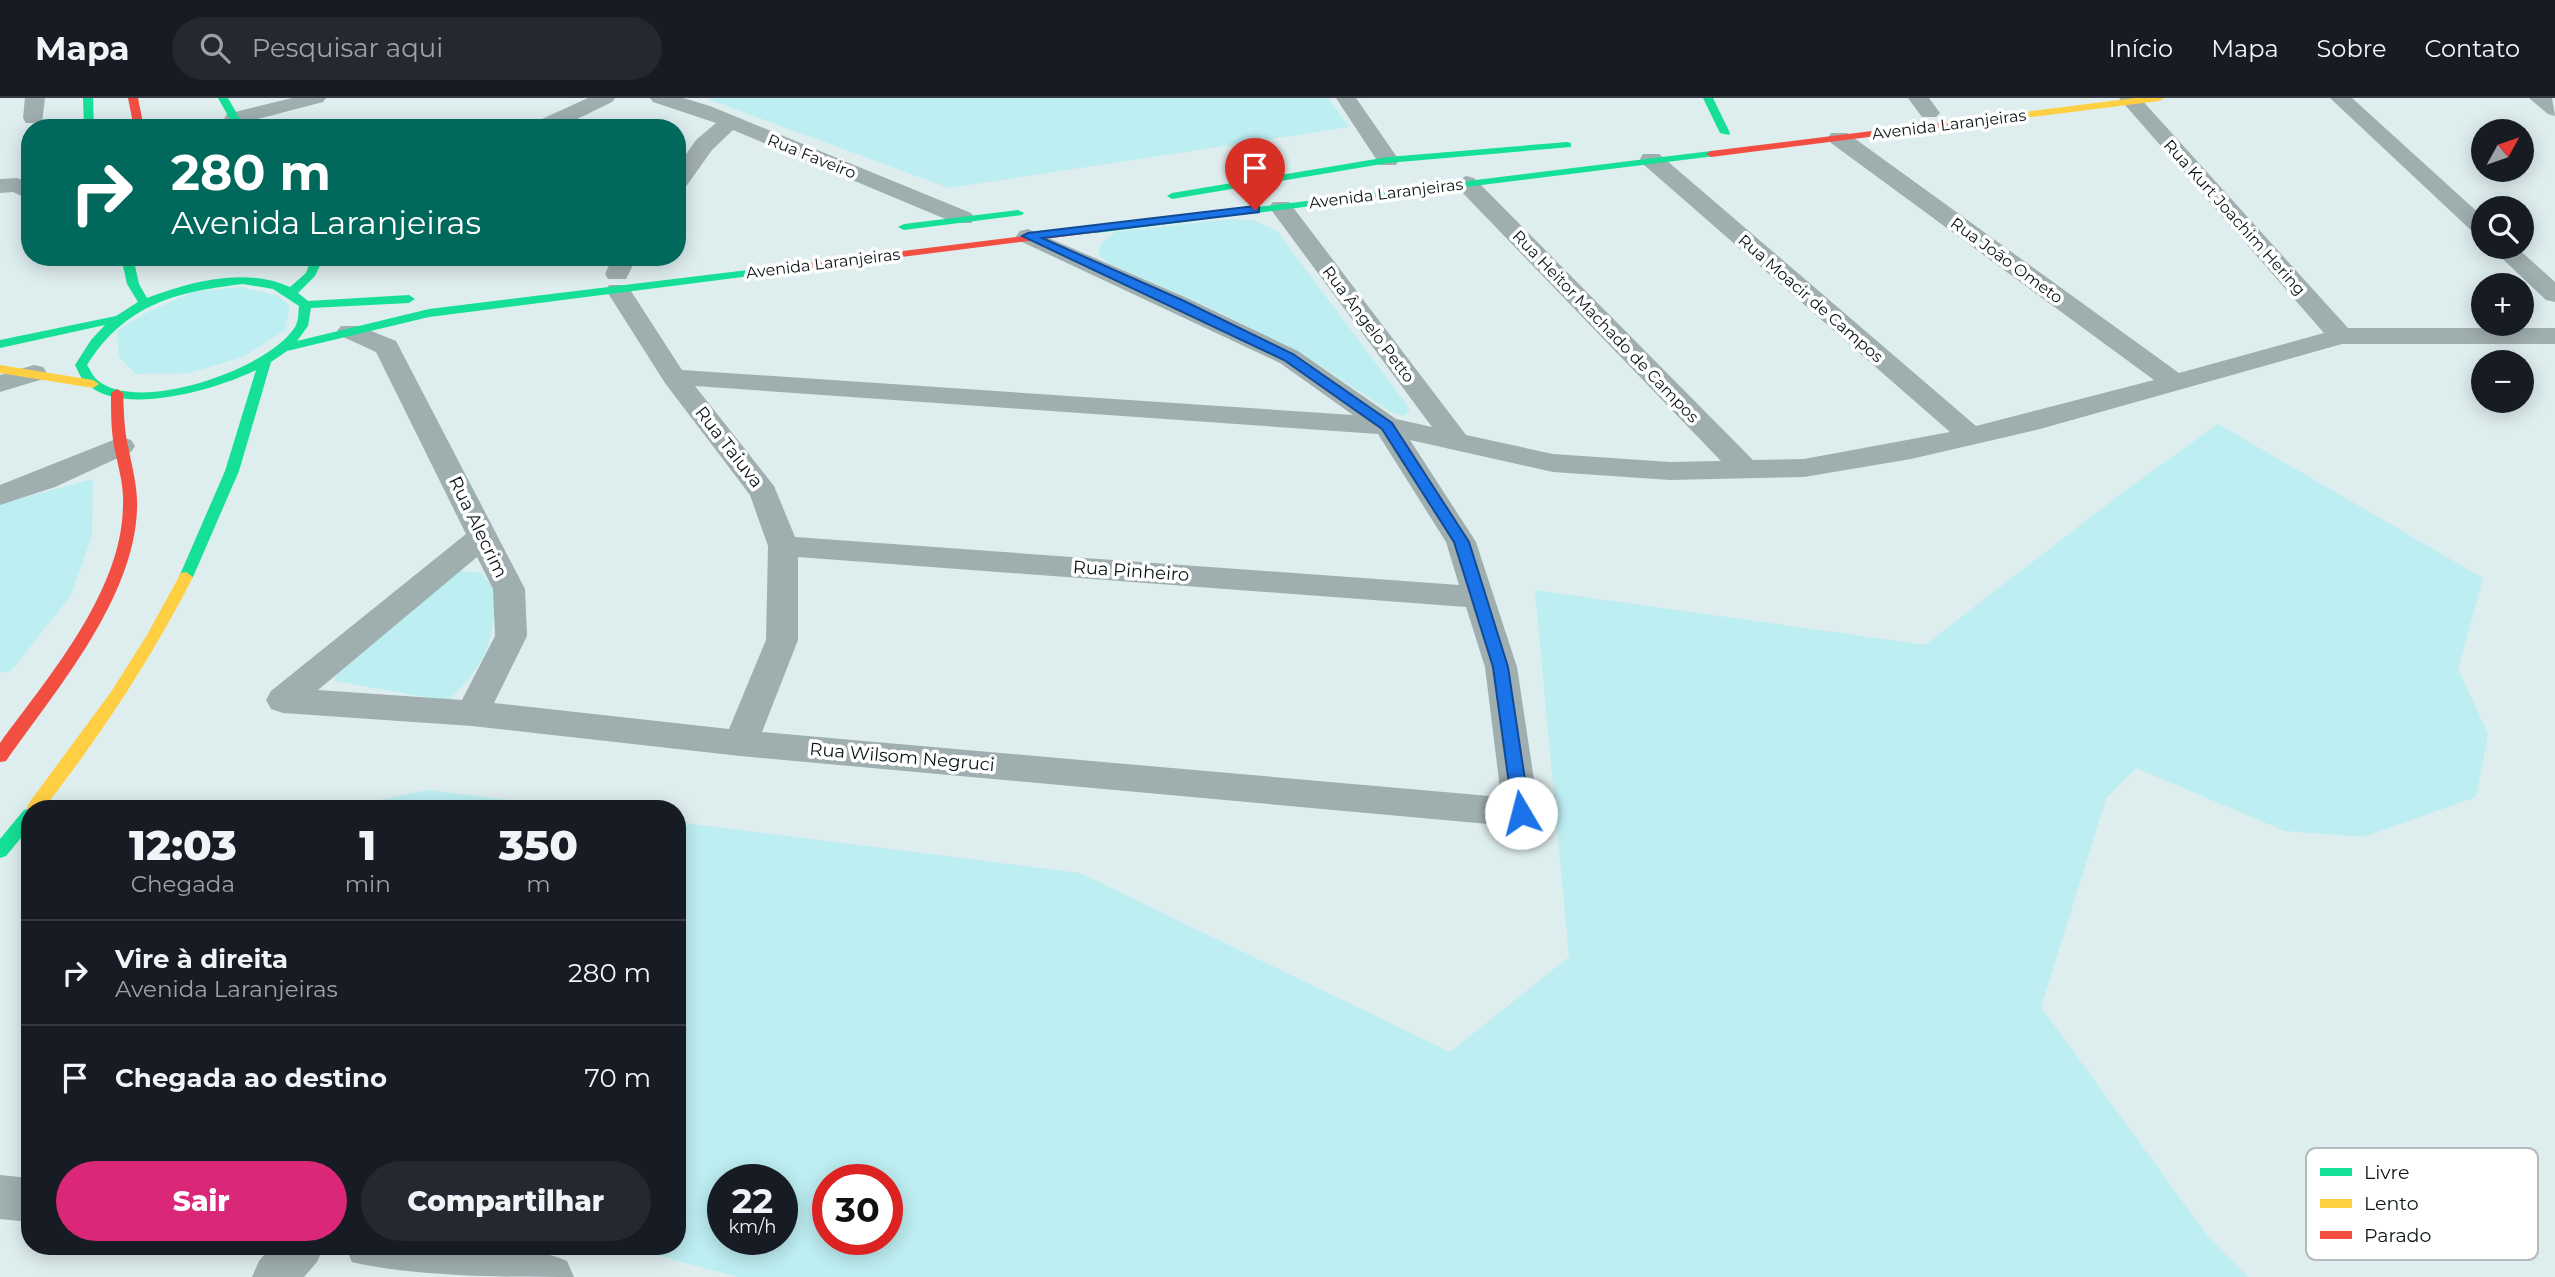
<!DOCTYPE html>
<html lang="pt">
<meta charset="utf-8">
<style>
body{margin:0;font-family:Montserrat,sans-serif;background:#242831;color:#f1f3f6;height:100vh;display:flex;flex-direction:column;font-size:26px;white-space:nowrap}
*{box-sizing:border-box;margin:0}
p{font-size:23px;color:#9ea1a6}
.icon{flex:none;width:38px;height:38px;fill:none;stroke:currentColor;stroke-width:2;stroke-linecap:round;stroke-linejoin:round}
.map{position:relative;flex:1;overflow:hidden}
.sheet{position:absolute;left:21px;top:702px;width:665px;height:455px;display:flex;flex-direction:column;background:#171b24;border-radius:28px;box-shadow:0 4px 18px #0003}
.sheet>*{flex:none}
.hud{position:absolute;left:21px;top:21px;width:665px;height:147px;border-radius:28px;box-shadow:0 4px 18px #0003;background:#00695c;color:#fff;overflow:hidden}
.needle{width:46px;rotate:50deg}
.tools{position:absolute;left:2471px;top:21px;display:grid;gap:14px}
.tools a{display:grid;place-items:center;width:63px;height:63px;border-radius:50%;background:#171b24;box-shadow:0 4px 18px #0003;font-size:35px}
.speed{position:absolute;left:707px;top:1066px;display:flex;gap:14px;font-size:35px;font-weight:700;text-align:center}
.speed>*{display:grid;place-content:center;width:91px;height:91px;border-radius:50%;background:#171b24;box-shadow:0 4px 18px #0003;line-height:1}
.speed small{font-size:18px;font-weight:400}
.speed .limit{border:10px solid #d22;background:#fff;color:#111}
.pin{position:absolute;display:grid;place-items:center;width:60px;height:60px;color:#fff;margin:-72px -30px;border-radius:50% 50% 50% 0;rotate:-45deg;box-shadow:0 0 7px #0007}
.pin .icon{rotate:45deg}
.me{position:absolute;width:77px;margin:-38px;rotate:352deg;stroke-linejoin:round;filter:drop-shadow(0 0 5px #0008)}
.turn{display:flex;align-items:center;gap:24px;height:147px;padding:0 35px;font-size:32px}
.turn .icon{width:91px;height:91px;stroke-width:2.5}
.turn b{display:block;font-size:49px;line-height:60px}
.eta{display:flex;justify-content:space-evenly;align-items:center;height:119px;text-align:center}
.eta b{font-size:42px;font-weight:800;line-height:49px}
.cta{display:flex;gap:14px;margin-top:auto;padding:14px 35px}
.cta a{flex:1;height:80px;border-radius:42px;background:#db2777;color:#fff;font-size:28px;font-weight:800;line-height:80px;text-align:center}
.cta a+a{background:#242831;color:#f1f3f6}
ul{padding:0;list-style:none}
li{display:flex;align-items:center;gap:21px;height:105px;padding:0 35px;border-top:2px solid #363941}
li div{flex:1}
li b{display:block;font-size:26px}
li em{font-style:normal}
header{display:flex;align-items:center;gap:42px;box-sizing:border-box;height:98px;padding:0 35px;background:#171b24;border-bottom:2px solid #363941}
header strong{font-size:33px}
nav{display:flex;gap:38px;margin-inline-start:auto;font-size:24px}
.search{width:490px;height:63px;background:#242831;display:flex;align-items:center;gap:18px;box-sizing:border-box;padding:0 24px;border-radius:38px;color:#9ea1a6;font-size:26px}
.map>svg:first-child{display:block}
.green{fill:#bdeef2;fill-rule:evenodd}
.lines{fill:none;stroke-linecap:round;stroke-linejoin:round}
.street{fill:#9faeaf;fill-rule:evenodd}
.fast{fill:#16e098;fill-rule:evenodd}
.slow{fill:#ffcf43;fill-rule:evenodd}
.jam{fill:#f24e42;fill-rule:evenodd}
.route{fill:#1a73e8;stroke:#114b97;stroke-width:2}
.labels{text-anchor:middle;stroke-width:7;stroke-linejoin:round;paint-order:stroke}
.far-street-label{font-size:16px;fill:#0d1617;stroke:#fff}
.street-label{font-size:18px;fill:#0d1617;stroke:#fff}
.key{fill:#fff;stroke:#b6b9b9;stroke-width:2}
.key-label{font-size:19px;fill:#0d1617}
</style>
<header>
<strong>Mapa</strong>
<div class="search"><svg class="icon" aria-label="search" viewBox="0 0 24 24"><circle cx="10" cy="10" r="6"/><path d="M15 15l6 6"/></svg>Pesquisar aqui</div>
<nav><a>Início</a><a>Mapa</a><a>Sobre</a><a>Contato</a></nav>
</header>
<div class="map">
<svg width="2555" height="1179" viewBox="0 0 2555 1179">
<rect width="100%" height="100%" fill="#deedee"/>
<g class="green">
<path d="M705 0H1328L1349 29 949 90Z"/>
<path d="M1230 121 1253 122 1277 133 1410 311 1404 318 1391 314 1298 253 1211 210 1108 165 1098 156 1101 145 1115 134Z"/>
<path d="M240 189 276 197 290 208 285 232 243 259 189 275 136 276 119 259 117 233 146 215 193 194Z"/>
<path d="M2218 326 2483 480 2458 571 2488 636 2476 699 2363 739 2285 733 2136 670 2106 701 2041 909 2209 1140 2248 1179H738L623 1148H677V724L1080 775 1450 954 1569 859 1535 492 1925 547 2127 391ZM723 1082H782V1141H723ZM828 1082H887V1141H828Z"/>
<path d="M93 381 92 437 71 497 11 573 0 575V406Z"/>
<path d="M453 472 481 475 496 494C493 549 486 564 448 603L335 583 339 567Z"/>
<path d="M427 692 575 710H342Z"/>
</g>
<g class="lines">
<g class="street">
<path d="M25 0H45L42 25H26L23 20Z"/>
<path d="M292 0H326L323 4 235 27 224 21 227 16Z"/>
<path d="M588 0H615L612 4 559 30H530L533 25Z"/>
<path d="M650 0H683L710 8 971 115 975 120 971 125H955L733 32 712 52 685 90 677 92V69L696 42 716 25 653 4Z"/>
<path d="M1336 0H1356L1399 62 1396 67H1380Z"/>
<path d="M1908 0H1929L1940 15 1936 19H1922Z"/>
<path d="M2119 0H2140L2348 230H2555V246H2342L2040 331 1911 361 1804 379 1670 382 1553 374 1410 342 1476 444 1517 569 1539 715 1534 725 1521 729 740 658 472 628 283 615 271 611 266 602 271 593 466 436 376 254 341 238 337 233 341 228H359L396 243 525 491 527 538 494 605 729 631 766 542 768 448 750 397 665 285 606 192 609 187H627L682 272 1353 317 1280 265 1020 143 1016 138 1020 133 1028 131 1187 200 1298 253 1396 321 1432 329 1269 109 1273 104H1289L1466 337 1553 356 1670 364 1721 363 1458 90 1455 85 1466 78 1474 80 1753 362 1804 361 1950 334 1643 66 1640 61 1643 56H1659L1976 328 2154 282 1831 45 1828 40 1831 35H1847L2179 275 2324 235ZM695 288 1378 336 1446 444 1459 487 795 439 774 388ZM477 459 493 491 495 538 462 602 318 592ZM798 459 1466 509 1485 569 1501 699 762 634 798 542Z"/>
<path d="M2330 0H2352L2483 119V138L2475 136Z"/>
<path d="M2529 0H2552L2555 18 2548 16Z"/>
<path d="M17 80 30 85V102L13 94 0 95V81Z"/>
<path d="M2490 149H2516L2555 184V204L2546 202Z"/>
<path d="M613 159H637L626 181H608L605 176Z"/>
<path d="M34 267 43 269 47 275 43 281 0 294V277Z"/>
<path d="M121 339 131 342 135 348 131 354 55 389 0 407V387Z"/>
<path d="M0 1077 30 1080V1124L0 1121Z"/>
<path d="M272 1148H324L317 1164 304 1179H252L259 1163Z"/>
<path d="M345 1148C412 1148 506 1138 567 1163L574 1179C505 1179 416 1179 352 1164Z"/>
</g>
<g class="fast">
<path d="M83 0H93L94 30H84Z"/>
<path d="M218 0H228L245 30H235Z"/>
<path d="M1703 0H1713L1730 35 1729 37 1720 35Z"/>
<path d="M1567 44 1571 45V49L1388 65 1172 101 1167 98 1172 95 1388 59Z"/>
<path d="M1711 53 1716 56 1715 58 1096 135 1090 132 1096 129Z"/>
<path d="M1018 112 1024 115 1022 117 904 132 898 129 904 126Z"/>
<path d="M121 159H133L139 186 147 200C191 183 245 169 290 189L306 175 312 159H324L315 178 298 195 308 203 409 197 415 201 409 205 311 210 308 228 297 243 429 211 806 165 812 168 806 171 429 219 287 253 271 264 239 373 193 479 186 484 179 479 225 373 256 272C218 291 121 320 86 285 81 281 78 273 75 267L91 242 105 227 0 250V242L116 218 138 204 127 186ZM243 186 273 191 299 208C298 215 299 222 295 229 269 271 136 318 96 281 92 277 90 271 87 267 126 206 175 194 243 186Z"/>
<path d="M30 710V729L6 758 0 760V741L24 712Z"/>
</g>
<g class="slow">
<path d="M2135 0H2164L2159 3 1944 30 1939 27 1944 24Z"/>
<path d="M0 267 93 282 99 286 93 290 0 275Z"/>
<path d="M186 474 193 479C151 561 101 637 44 710H30L29 715 27 710 29 705 111 594 147 537 181 475Z"/>
</g>
<g class="jam">
<path d="M128 0H138L144 30H134Z"/>
<path d="M1944 24 1948 25V29L1711 59 1706 56 1711 53Z"/>
<path d="M1096 129 1102 132 1100 134 806 171 800 168 806 165Z"/>
<path d="M117 291 123 295C124 313 124 331 128 348 132 369 138 389 137 411 134 501 56 592 6 663L0 664V645C48 579 123 493 123 406 124 387 118 368 114 348 111 331 111 313 111 295Z"/>
</g>
</g>
<path class="route" d="M1255 108 1259 109V114L1042 140 1182 202 1293 256 1392 325 1469 444 1508 569 1530 715 1527 720 1521 722 1513 715 1493 569 1454 444 1382 331 1284 262 1022 138 1028 135Z"/>
<g class="labels">
<g class="far-street-label">
<text transform="translate(1949 26) rotate(-7)" y="6">Avenida Laranjeiras</text>
<text transform="translate(812 58) rotate(22)" y="6">Rua Faveiro</text>
<text transform="translate(1386 95) rotate(-7)" y="6">Avenida Laranjeiras</text>
<text transform="translate(2235 119) rotate(48)" y="6">Rua Kurt Joachim Hering</text>
<text transform="translate(2007 162) rotate(36)" y="6">Rua João Ometo</text>
<text transform="translate(823 165) rotate(-7)" y="6">Avenida Laranjeiras</text>
<text transform="translate(1811 200) rotate(41)" y="6">Rua Moacir de Campos</text>
<text transform="translate(1369 226) rotate(53)" y="6">Rua Ângelo Petto</text>
<text transform="translate(1606 228) rotate(46)" y="6">Rua Heitor Machado de Campos</text>
</g>
<g class="street-label">
<text transform="translate(729 349) rotate(52)" y="6">Rua Taiuva</text>
<text transform="translate(478 429) rotate(64)" y="6">Rua Alecrim</text>
<text transform="translate(1131 473) rotate(4)" y="6">Rua Pinheiro</text>
<text transform="translate(902 659) rotate(5)" y="6">Rua Wilsom Negruci</text>
</g>
</g>
<rect x="2306" y="1050" width="232" height="112" rx="10" class="key"/>
<rect x="2320" y="1070" width="32" height="8" fill="#16e098"/>
<rect x="2320" y="1101" width="32" height="9" fill="#ffcf43"/>
<rect x="2320" y="1133" width="32" height="8" fill="#f24e42"/>
<g class="key-label">
<text x="2364" y="1081">Livre</text>
<text x="2364" y="1112">Lento</text>
<text x="2364" y="1144">Parado</text>
</g>
</svg>
<div class="tools">
<a><svg class="needle" viewBox="-14 -14 28 28"><path d="M0-13l5 13h-10z" fill="#e53935"/><path d="M0 13l5-13h-10z" fill="#9ea1a6"/></svg></a>
<a><svg class="icon" aria-label="search" viewBox="0 0 24 24"><circle cx="10" cy="10" r="6"/><path d="M15 15l6 6"/></svg></a>
<a>+</a>
<a>−</a>
</div>
<div class="speed"><div>22<small>km/h</small></div><div class="limit">30</div></div>
<div class="pin" style="left:1255px;top:112px;background:#d93025"><svg class="icon" aria-label="arrive" viewBox="0 0 24 24"><path d="M6 21V4h12l-3 4 3 4H6"/></svg></div>
<svg class="me" style="left:1521px;top:715px" viewBox="-20 -20 40 40"><circle r="19" fill="#fff"/><path d="M0-13L10 11 0 6-10 11z" fill="#1a73e8"/></svg>
<div class="hud">
<div class="turn"><svg class="icon" aria-label="right" viewBox="0 0 24 24"><path d="M7 20v-9h11M14 6l5 5-5 5"/></svg><div><b>280 m</b>Avenida Laranjeiras</div></div>
</div>
<section class="sheet">
<div class="eta">
<div><b>12:03</b><p>Chegada</p></div>
<div><b>1</b><p>min</p></div>
<div><b>350</b><p>m</p></div>
</div>
<ul>
<li><svg class="icon" aria-label="right" viewBox="0 0 24 24"><path d="M7 20v-9h11M14 6l5 5-5 5"/></svg><div><b>Vire à direita</b><p>Avenida Laranjeiras</p></div><em>280 m</em></li>
<li><svg class="icon" aria-label="arrive" viewBox="0 0 24 24"><path d="M6 21V4h12l-3 4 3 4H6"/></svg><div><b>Chegada ao destino</b></div><em>70 m</em></li>
</ul>
<div class="cta"><a>Sair</a><a>Compartilhar</a></div>
</section>
</div>
